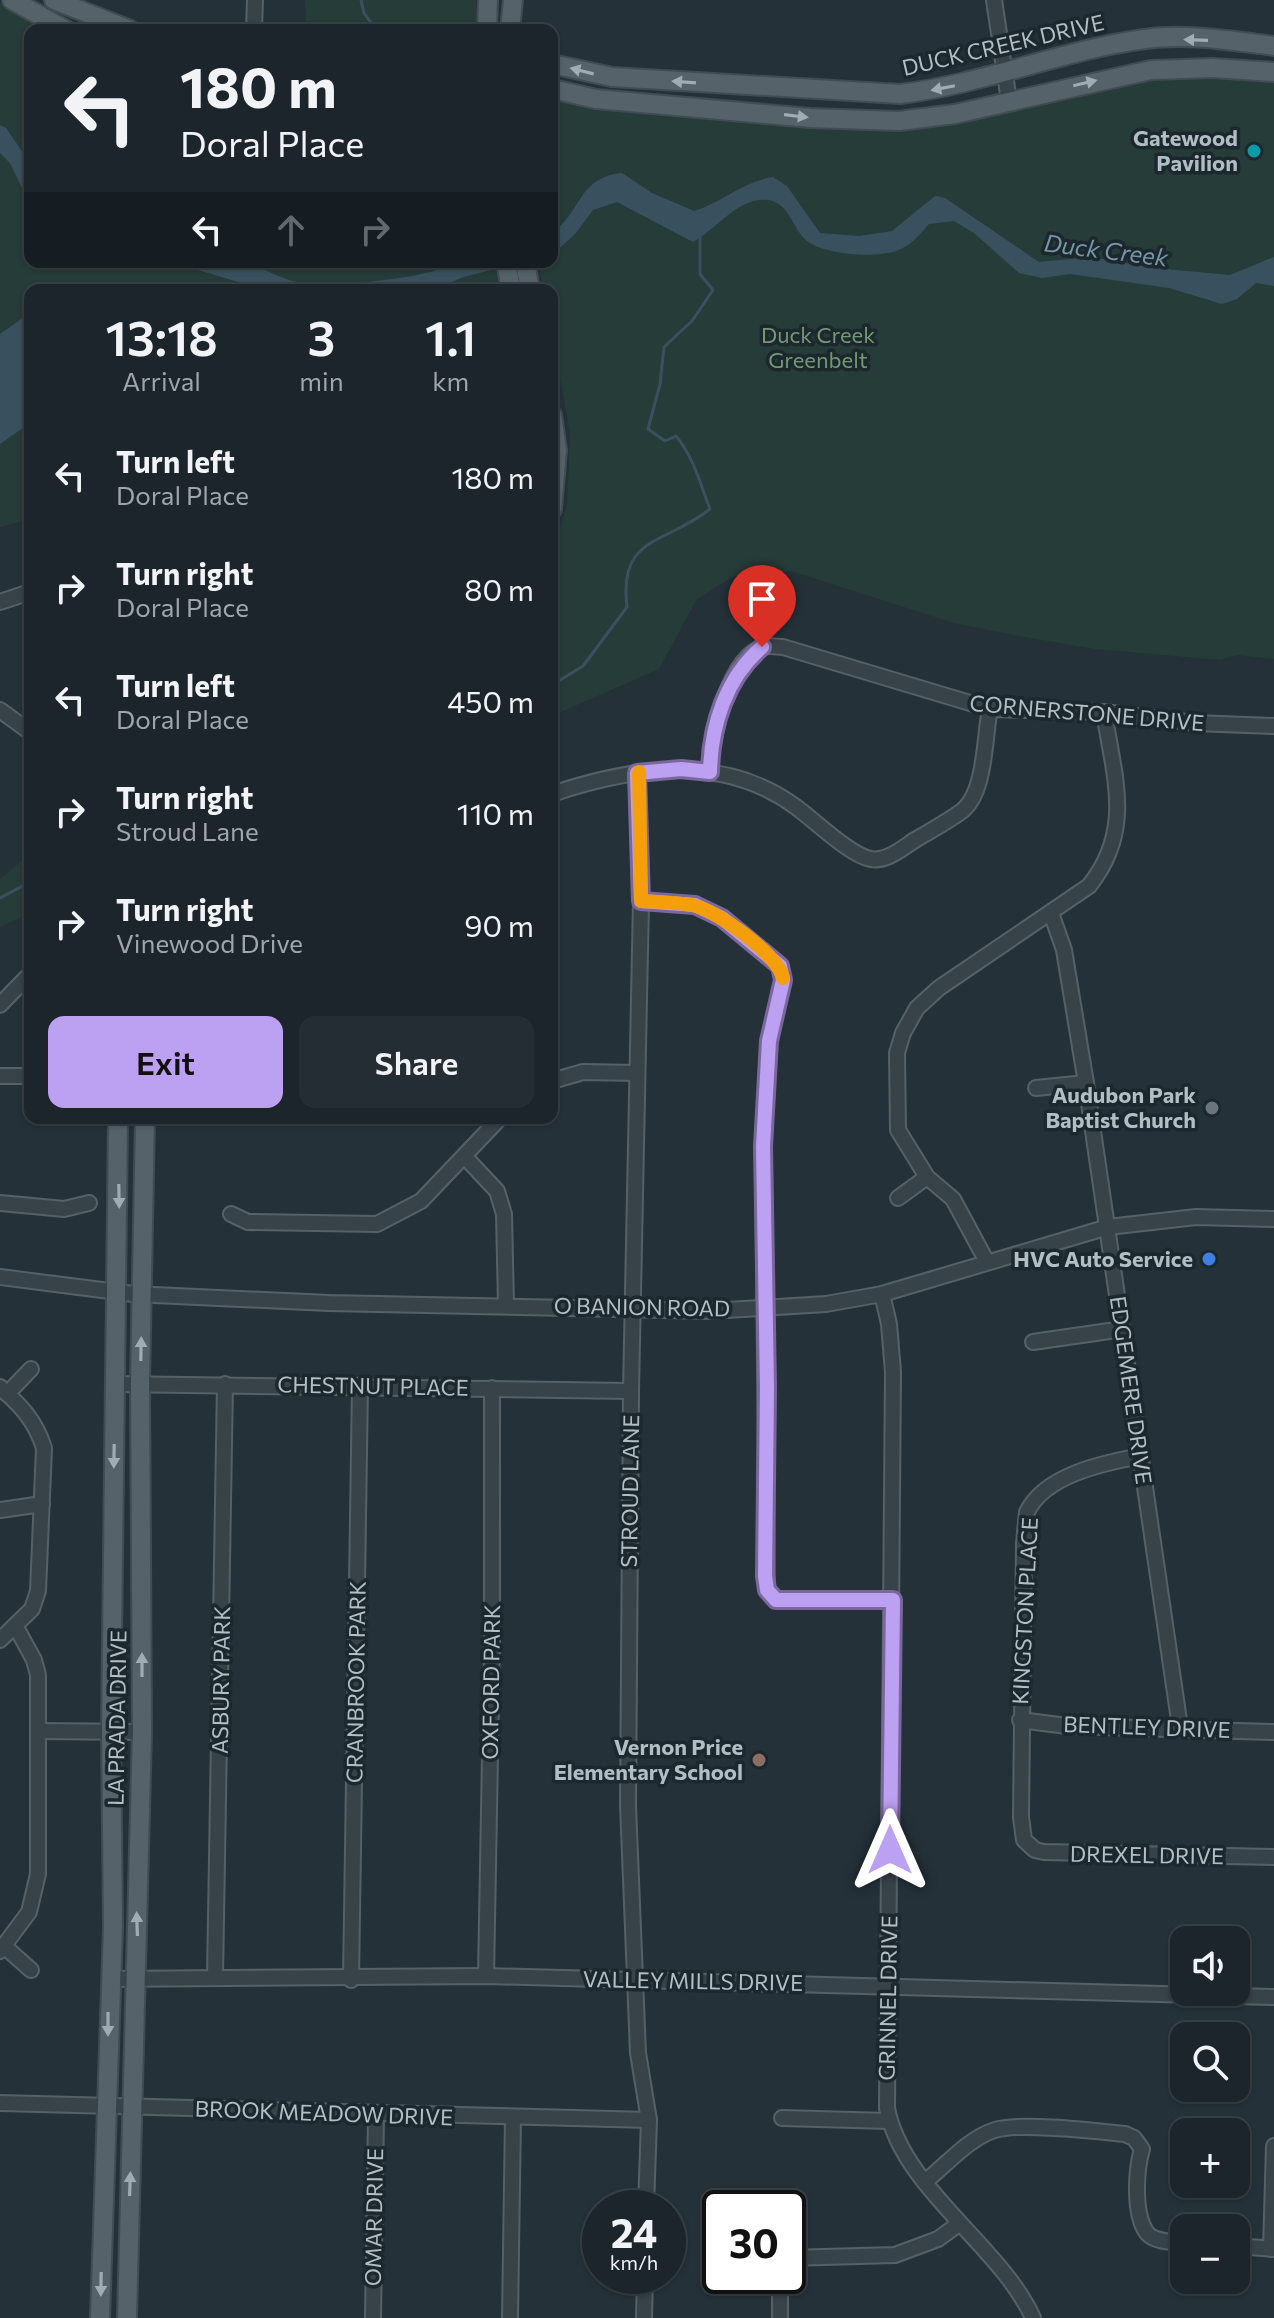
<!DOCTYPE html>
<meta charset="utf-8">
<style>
body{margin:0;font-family:Commissioner,sans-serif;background:#242d33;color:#f1f3f6;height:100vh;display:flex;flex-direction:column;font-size:30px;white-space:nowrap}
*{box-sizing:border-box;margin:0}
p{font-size:26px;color:#a0a5a9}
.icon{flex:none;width:44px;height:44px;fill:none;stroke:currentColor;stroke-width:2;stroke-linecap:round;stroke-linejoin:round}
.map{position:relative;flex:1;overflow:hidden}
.details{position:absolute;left:24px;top:284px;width:534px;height:840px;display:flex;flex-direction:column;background:#1b252b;border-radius:16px;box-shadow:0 2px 6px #0004,0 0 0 2px #394247}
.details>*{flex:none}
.guide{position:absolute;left:24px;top:24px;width:534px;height:244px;border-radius:16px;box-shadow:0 2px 6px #0004,0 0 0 2px #394247;background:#1b252b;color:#f1f3f6;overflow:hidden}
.fabs{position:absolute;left:1170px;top:1926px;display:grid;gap:16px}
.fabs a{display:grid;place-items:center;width:80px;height:80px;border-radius:16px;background:#1b252b;box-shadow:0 2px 6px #0004,0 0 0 2px #394247;font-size:40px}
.speed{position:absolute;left:582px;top:2190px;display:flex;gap:16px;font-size:40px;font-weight:700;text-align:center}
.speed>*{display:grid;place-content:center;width:104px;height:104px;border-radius:50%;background:#1b252b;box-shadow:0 2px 6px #0004,0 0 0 2px #394247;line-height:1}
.speed small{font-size:20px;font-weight:400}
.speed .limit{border:4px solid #111;border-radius:12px;background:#fff;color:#111}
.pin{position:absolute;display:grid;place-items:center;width:68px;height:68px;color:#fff;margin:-82px -34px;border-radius:50% 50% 50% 0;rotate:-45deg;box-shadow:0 0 8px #0007}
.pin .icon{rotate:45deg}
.me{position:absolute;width:88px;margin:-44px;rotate:0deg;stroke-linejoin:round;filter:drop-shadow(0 0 6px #0008)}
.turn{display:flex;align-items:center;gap:28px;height:168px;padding:0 24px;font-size:36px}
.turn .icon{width:104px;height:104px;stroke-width:2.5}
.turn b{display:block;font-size:56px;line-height:68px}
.lanes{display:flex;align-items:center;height:76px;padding:0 24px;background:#0003;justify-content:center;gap:40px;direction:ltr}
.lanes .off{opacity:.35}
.eta{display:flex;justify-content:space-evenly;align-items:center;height:136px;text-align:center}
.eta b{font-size:48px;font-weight:600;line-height:56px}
.primary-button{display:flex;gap:16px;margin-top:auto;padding:16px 24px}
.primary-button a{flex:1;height:92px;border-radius:16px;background:#bca0f2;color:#111;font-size:32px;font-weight:600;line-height:92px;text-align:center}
.primary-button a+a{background:#242d33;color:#f1f3f6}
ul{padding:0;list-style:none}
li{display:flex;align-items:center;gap:24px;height:112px;padding:0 24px}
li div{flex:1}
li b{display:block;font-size:30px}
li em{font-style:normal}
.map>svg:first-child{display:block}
.green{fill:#263c38}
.water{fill:#39515e}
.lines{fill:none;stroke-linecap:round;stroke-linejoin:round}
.stream{stroke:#39515e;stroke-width:3}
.minor-casing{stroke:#556167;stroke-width:18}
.major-casing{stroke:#404c52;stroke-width:22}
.minor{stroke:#374349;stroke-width:14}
.major{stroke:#556269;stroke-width:18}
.oneway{fill:#9facb3}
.route-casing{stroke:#7a689d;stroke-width:20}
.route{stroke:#bca0f2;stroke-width:14}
.slow{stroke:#f59e0b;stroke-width:14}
.culture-dot{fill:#0f9aa8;stroke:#1c282e;stroke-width:3}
.worship-dot{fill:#6b7280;stroke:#1c282e;stroke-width:3}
.shop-dot{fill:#3f7fe0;stroke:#1c282e;stroke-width:3}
.education-dot{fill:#8d6e63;stroke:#1c282e;stroke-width:3}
.labels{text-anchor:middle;stroke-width:7;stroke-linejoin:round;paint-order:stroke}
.street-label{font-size:22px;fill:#b2bec5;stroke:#1c282e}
.poi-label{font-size:22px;font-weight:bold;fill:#b2bec5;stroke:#1c282e;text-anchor:end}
.park-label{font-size:22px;fill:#729972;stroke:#1c282e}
.water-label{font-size:24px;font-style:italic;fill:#7596a7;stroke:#1c282e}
</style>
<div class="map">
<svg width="1274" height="2318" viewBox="0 0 1274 2318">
<rect width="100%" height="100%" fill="#243139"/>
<g class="green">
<path d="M305 0H476V30H306Z"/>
<path d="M0 3 48 30H30V262H499L504 290H30V519L0 527Z"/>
<path d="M1159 73 1274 78V659L1237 655 1220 660 1095 649 1024 637 954 623 791 571 751 574 734 576 697 599 659 669 552 716V555L567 505 570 431 552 340V290H543L538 262H552V96L911 126Z"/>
<path d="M30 854V913L0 927V879Z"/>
</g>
<g class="water">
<path d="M0 125 6 128 30 163V205L10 163 0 153Z"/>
<path d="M622 173 652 193 694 211C723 202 742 182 773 177L787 186 820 233 859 236 892 231 935 196 945 198 1039 262 1092 257 1154 268 1230 275 1274 257V286L1256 283 1237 299 1222 304 1169 288 1070 274 1042 278 1019 273 974 233 954 221 929 224C919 235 911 246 896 251 875 258 829 255 810 243 792 232 791 203 768 200 738 197 717 229 693 242L617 202 593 210 576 233 552 255V233C583 211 577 178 622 173Z"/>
<path d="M157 262C184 262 212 260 239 262 261 264 281 281 303 283 334 287 432 279 455 262H523L463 277 434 290H265L178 264Z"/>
<path d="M30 313V423L0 444V334Z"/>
</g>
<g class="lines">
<g class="stream">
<path d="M361 0 364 13 376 30"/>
<path d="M28 425 30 461"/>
<path d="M552 685 583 666 627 607C618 535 665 545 710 509 700 483 694 458 676 436L665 441 648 429 660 384 664 347 692 321 713 290 700 274V234"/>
<path d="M0 898 30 882"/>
</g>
<g class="minor-casing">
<g id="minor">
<path d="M994 0 1009 101"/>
<path d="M254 30 255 0"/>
<path d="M0 602 30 592"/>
<path d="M0 710 30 732"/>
<path d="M710 772C710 741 728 656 764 647 769 645 778 647 783 647L990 709 1104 712 1195 723 1274 726"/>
<path d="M637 773 641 901 631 1391 628 1805 638 2053 649 2120 646 2208"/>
<path d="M552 794C632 767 723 753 796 807 814 820 851 856 871 859 887 862 902 848 915 840 930 831 947 822 962 811 986 792 984 738 990 709"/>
<path d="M641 901 695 905 722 918 780 966 783 980 769 1041 763 1146 767 1590 776 1600H893"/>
<path d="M1051 913 1064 950 1086 1083 1180 1727"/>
<path d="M0 1005 30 974"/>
<path d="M0 1076H30"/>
<path d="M552 1081 583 1072 637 1073"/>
<path d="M1036 1088 1086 1083"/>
<path d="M465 1157 497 1191 504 1214 506 1305"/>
<path d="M898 1198 927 1177"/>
<path d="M0 1203 64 1209 89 1203"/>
<path d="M231 1214 248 1222 377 1224 421 1201 500 1118"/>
<path d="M987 1262 953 1199 927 1177 898 1130 897 1053 903 1033 917 1008 939 988 1089 886C1134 830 1114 777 1104 712"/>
<path d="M0 1277 133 1294 329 1303 711 1311 826 1304 882 1294 1108 1227 1196 1217 1274 1219"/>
<path d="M882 1294 889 1324 893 1372 887 2108C902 2188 1001 2246 1033 2318"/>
<path d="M1033 1342 1123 1329"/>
<path d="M115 1384 631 1391"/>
<path d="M0 1387C21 1406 35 1420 44 1448L38 1591 32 1609 0 1640"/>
<path d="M7 1394 31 1369"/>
<path d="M1141 1456C1103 1463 1045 1475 1027 1512L1024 1543 1021 1817 1024 1840 1035 1850 1044 1852 1274 1857"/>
<path d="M0 1510 42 1504"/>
<path d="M1020 1720 1067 1726 1274 1732"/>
<path d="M39 1731 142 1732"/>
<path d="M5 1947 31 1970"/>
<path d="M0 1951 29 1912 38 1874V1675L34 1660 16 1627"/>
<path d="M486 1976 492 1645V1388"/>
<path d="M215 1977 225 1384"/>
<path d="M111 1979 486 1976 1274 1997"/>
<path d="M351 1980 360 1385"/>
<path d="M0 2103 649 2120"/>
<path d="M782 2118 889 2121"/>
<path d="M926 2181C947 2164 969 2138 995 2130 1020 2122 1096 2131 1125 2134L1134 2138 1142 2149C1136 2170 1133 2214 1147 2233 1154 2242 1173 2242 1184 2243"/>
<path d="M1236 2246 1274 2249"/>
<path d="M1271 2249 1274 2146"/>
<path d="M788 2258 895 2255 938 2239 960 2223"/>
<path d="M373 2318 376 2116"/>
<path d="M510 2318 513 2117"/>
<path d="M644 2318 645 2276"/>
<path d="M780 2318V2276"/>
</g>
</g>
<g class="major-casing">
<g id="major">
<path d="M12 0 66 30"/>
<path d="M54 0 130 30"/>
<path d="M487 30 488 0"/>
<path d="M510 30 513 0"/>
<path d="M552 64 612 77 900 94C984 84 1062 50 1145 39 1186 33 1234 41 1274 46"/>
<path d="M552 89 596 99 810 118 899 121 955 114 1151 70 1213 68 1274 72"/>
<path d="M506 262 511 290"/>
<path d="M525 262 530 290"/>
<path d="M552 415 557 450 552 509"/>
<path d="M100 2318 113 1928 111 1732 118 1118"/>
<path d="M127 2318 142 1732 140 1383 145 1118"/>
</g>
</g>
<use href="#minor" class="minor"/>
<use href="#major" class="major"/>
</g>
<defs><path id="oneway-solid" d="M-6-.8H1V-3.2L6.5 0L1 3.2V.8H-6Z" transform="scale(2)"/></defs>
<g class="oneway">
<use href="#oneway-solid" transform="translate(1196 40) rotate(-178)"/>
<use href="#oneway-solid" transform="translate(582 71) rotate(-166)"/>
<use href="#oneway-solid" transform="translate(684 82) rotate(-176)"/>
<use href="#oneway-solid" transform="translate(1085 83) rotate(-13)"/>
<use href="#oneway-solid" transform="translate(943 88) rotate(169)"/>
<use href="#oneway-solid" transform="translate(796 116) rotate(7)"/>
<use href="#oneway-solid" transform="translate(119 1196) rotate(89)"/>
<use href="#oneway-solid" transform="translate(141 1349) rotate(-89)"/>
<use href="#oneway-solid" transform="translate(114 1456) rotate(91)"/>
<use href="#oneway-solid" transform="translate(142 1665) rotate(-90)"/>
<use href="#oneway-solid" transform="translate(137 1924) rotate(-92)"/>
<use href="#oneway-solid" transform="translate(108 2024) rotate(90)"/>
<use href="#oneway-solid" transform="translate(130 2184) rotate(-88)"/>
<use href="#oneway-solid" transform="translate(101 2284) rotate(91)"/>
</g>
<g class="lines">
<g class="route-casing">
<path id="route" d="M762 647C726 678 711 725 710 772L681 769 637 773 641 901 695 905 722 918 780 966 783 980 769 1041 763 1146 767 1388 765 1576 767 1590 776 1600H893L890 1850"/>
</g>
<use href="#route" class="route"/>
<path class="slow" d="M639 772 641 901C658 902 675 902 692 905 717 910 777 954 783 978"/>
</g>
<circle class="culture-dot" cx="1254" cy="151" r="8"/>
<circle class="worship-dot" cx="1212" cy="1108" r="8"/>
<circle class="shop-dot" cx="1209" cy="1259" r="8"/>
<circle class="education-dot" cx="759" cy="1760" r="8"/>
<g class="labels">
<g class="street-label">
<text transform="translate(1003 45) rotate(-13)" y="8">DUCK CREEK DRIVE</text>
<text transform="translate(1087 713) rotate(5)" y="8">CORNERSTONE DRIVE</text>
<text transform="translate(642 1307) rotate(1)" y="8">O BANION ROAD</text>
<text transform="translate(373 1386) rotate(1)" y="8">CHESTNUT PLACE</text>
<text transform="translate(1131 1390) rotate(82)" y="8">EDGEMERE DRIVE</text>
<text transform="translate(630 1491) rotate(-89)" y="8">STROUD LANE</text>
<text transform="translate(1025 1611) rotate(-87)" y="8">KINGSTON PLACE</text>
<text transform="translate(221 1680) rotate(-89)" y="8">ASBURY PARK</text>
<text transform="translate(356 1682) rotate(-89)" y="8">CRANBROOK PARK</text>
<text transform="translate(491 1682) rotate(-89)" y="8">OXFORD PARK</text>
<text transform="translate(117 1718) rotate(-89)" y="8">LA PRADA DRIVE</text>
<text transform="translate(1147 1727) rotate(2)" y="8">BENTLEY DRIVE</text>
<text transform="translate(1147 1855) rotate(1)" y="8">DREXEL DRIVE</text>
<text transform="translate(693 1981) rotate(1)" y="8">VALLEY MILLS DRIVE</text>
<text transform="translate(888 1998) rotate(-89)" y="8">GRINNEL DRIVE</text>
<text transform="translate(324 2113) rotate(2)" y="8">BROOK MEADOW DRIVE</text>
<text transform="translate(374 2217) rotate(-89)" y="8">OMAR DRIVE</text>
</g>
<g class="poi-label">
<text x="1238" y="146">Gatewood<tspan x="1238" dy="25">Pavilion</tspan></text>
<text x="1196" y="1103">Audubon Park<tspan x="1196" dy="25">Baptist Church</tspan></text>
<text x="1193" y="1267">HVC Auto Service</text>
<text x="743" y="1755">Vernon Price<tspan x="743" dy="25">Elementary School</tspan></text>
</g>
<g class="park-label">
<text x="818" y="343">Duck Creek<tspan x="818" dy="25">Greenbelt</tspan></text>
</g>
<g class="water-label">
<text transform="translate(1106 251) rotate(7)" y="8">Duck Creek</text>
</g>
</g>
</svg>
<div class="fabs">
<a><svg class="icon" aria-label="sound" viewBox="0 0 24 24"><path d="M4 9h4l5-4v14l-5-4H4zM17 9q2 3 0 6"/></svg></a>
<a><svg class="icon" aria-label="search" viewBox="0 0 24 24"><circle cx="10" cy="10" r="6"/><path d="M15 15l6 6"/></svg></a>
<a>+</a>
<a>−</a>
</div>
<div class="speed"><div>24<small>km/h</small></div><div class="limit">30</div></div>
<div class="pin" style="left:762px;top:647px;background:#d93025"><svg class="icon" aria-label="arrive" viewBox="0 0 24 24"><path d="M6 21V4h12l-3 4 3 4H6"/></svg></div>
<svg class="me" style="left:890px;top:1850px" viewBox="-20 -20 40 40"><path d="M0-17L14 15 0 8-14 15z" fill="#bca0f2" stroke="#fff" stroke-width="4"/></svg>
<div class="guide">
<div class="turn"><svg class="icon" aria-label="left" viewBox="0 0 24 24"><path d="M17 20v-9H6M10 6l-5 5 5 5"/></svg><div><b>180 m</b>Doral Place</div></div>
<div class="lanes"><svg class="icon" aria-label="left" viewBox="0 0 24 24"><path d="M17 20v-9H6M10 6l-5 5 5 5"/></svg><svg class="icon off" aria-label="ahead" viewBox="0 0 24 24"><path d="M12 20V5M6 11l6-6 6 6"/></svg><svg class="icon off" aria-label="right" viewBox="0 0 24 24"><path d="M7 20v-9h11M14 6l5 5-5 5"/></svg></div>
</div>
<section class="details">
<div class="eta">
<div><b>13:18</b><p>Arrival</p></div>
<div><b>3</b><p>min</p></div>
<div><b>1.1</b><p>km</p></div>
</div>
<ul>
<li><svg class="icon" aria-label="left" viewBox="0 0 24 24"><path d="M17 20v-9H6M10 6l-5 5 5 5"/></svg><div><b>Turn left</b><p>Doral Place</p></div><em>180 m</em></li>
<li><svg class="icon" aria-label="right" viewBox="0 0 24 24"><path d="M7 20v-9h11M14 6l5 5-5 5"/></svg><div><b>Turn right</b><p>Doral Place</p></div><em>80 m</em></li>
<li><svg class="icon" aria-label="left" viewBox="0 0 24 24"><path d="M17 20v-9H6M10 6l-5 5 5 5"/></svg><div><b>Turn left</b><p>Doral Place</p></div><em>450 m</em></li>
<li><svg class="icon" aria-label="right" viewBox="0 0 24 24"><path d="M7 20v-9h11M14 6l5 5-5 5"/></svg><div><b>Turn right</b><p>Stroud Lane</p></div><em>110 m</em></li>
<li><svg class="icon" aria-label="right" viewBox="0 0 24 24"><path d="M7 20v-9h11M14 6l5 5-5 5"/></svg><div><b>Turn right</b><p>Vinewood Drive</p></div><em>90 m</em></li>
</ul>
<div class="primary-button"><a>Exit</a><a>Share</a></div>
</section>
</div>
